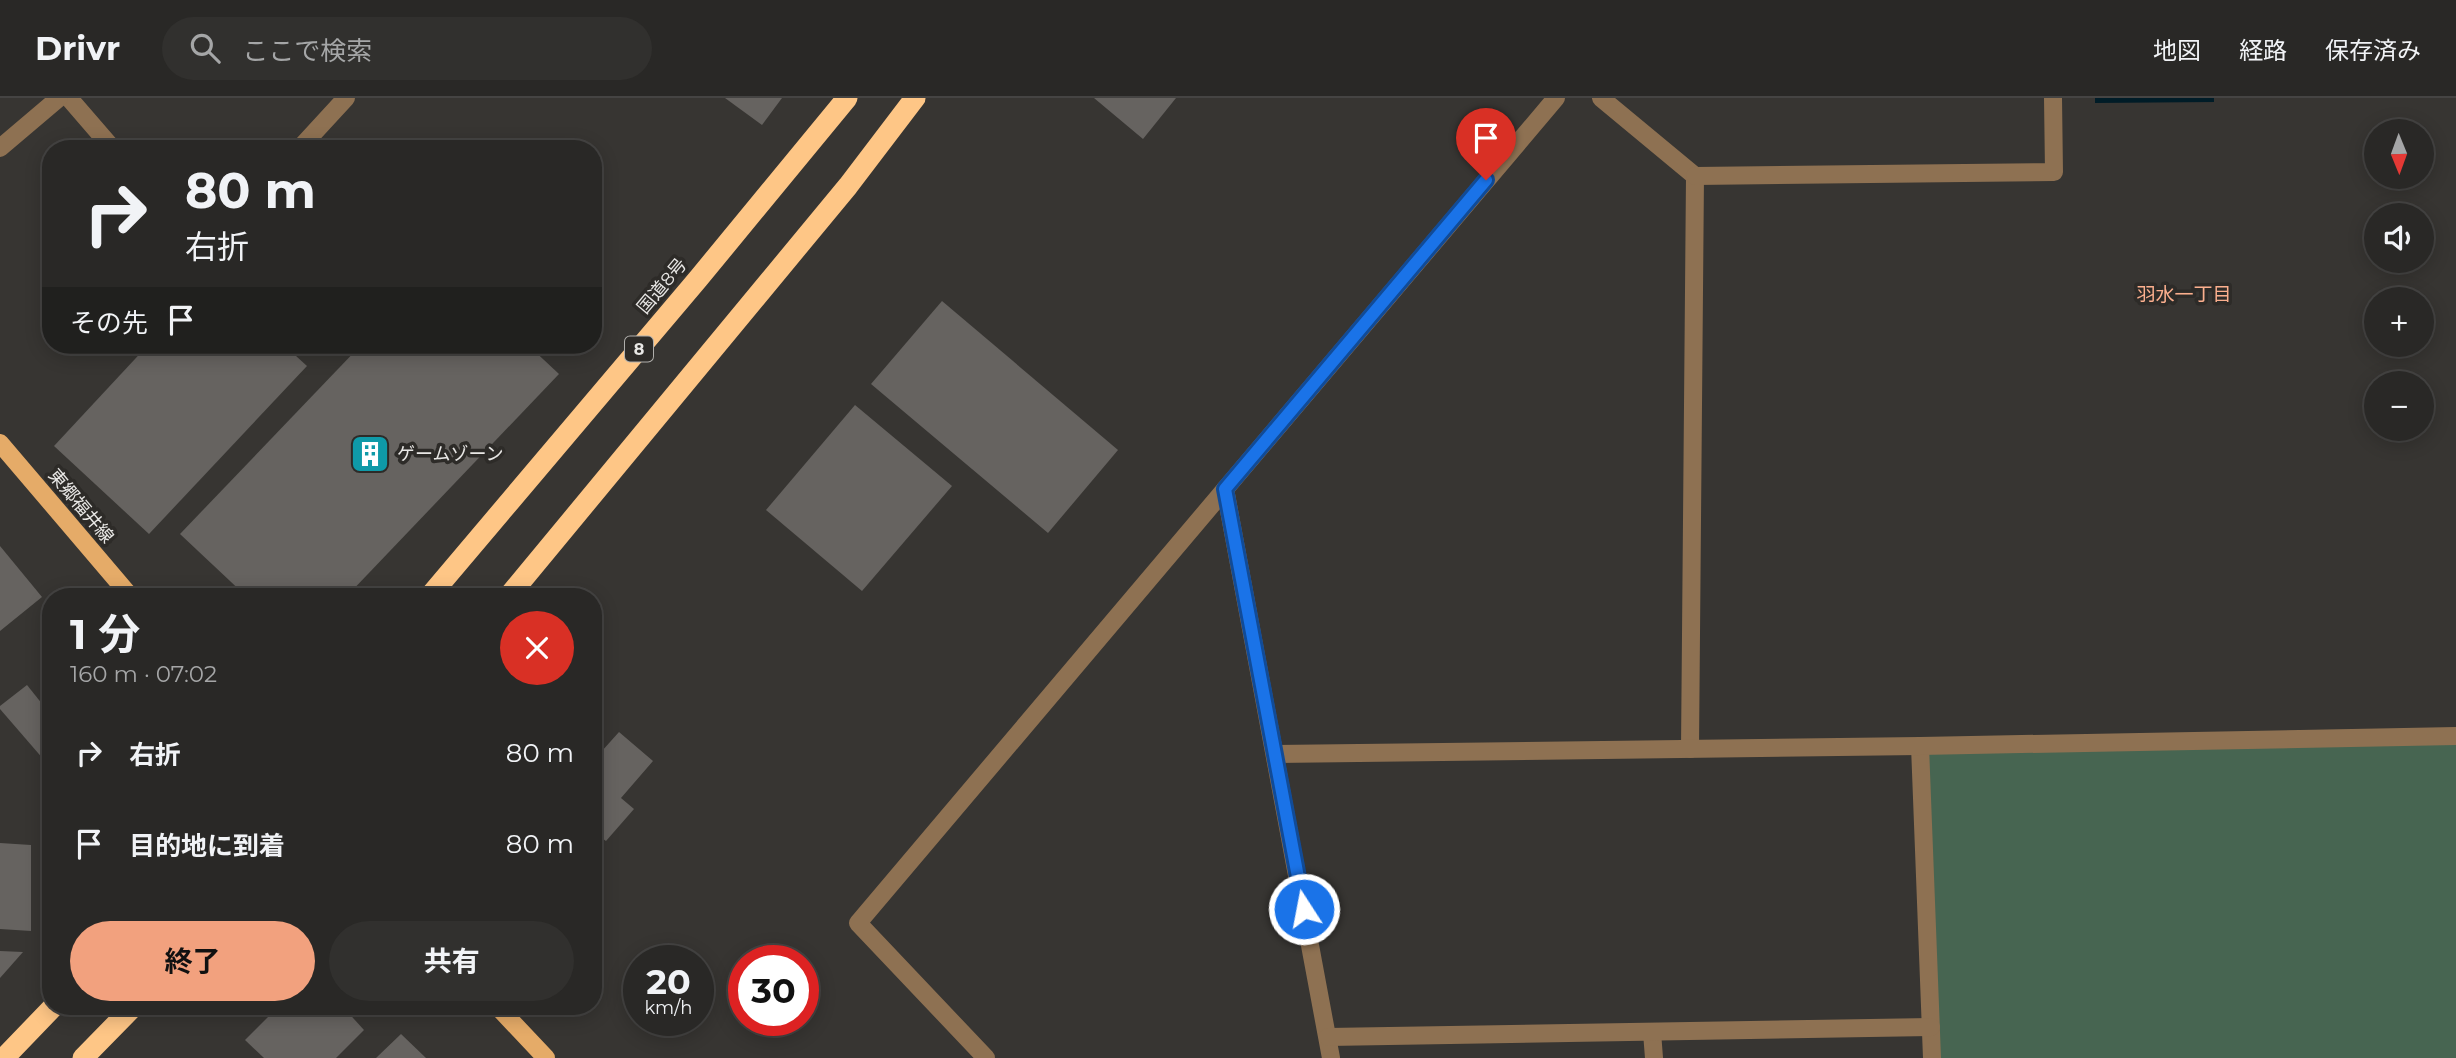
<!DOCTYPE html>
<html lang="ja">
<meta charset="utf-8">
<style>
body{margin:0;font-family:Montserrat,"Noto Sans JP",sans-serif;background:#31302e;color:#f1f3f6;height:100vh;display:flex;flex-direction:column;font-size:26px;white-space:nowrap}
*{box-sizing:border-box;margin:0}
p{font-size:23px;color:#a5a6a7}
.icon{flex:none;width:38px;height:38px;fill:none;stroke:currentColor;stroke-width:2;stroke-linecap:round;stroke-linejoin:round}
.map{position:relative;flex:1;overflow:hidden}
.side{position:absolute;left:42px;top:490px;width:560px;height:427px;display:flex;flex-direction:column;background:#292826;border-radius:28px;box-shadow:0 4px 18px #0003,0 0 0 2px #454443}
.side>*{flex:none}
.hud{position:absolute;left:42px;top:42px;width:560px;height:214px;border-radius:28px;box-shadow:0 4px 18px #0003,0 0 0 2px #454443;background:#292826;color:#f1f3f6;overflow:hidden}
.needle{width:46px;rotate:179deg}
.buttons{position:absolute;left:2364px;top:21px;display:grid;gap:14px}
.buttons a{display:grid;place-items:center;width:70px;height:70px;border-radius:50%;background:#292826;box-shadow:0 4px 18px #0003,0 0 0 2px #454443;font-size:35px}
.speed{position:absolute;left:623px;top:847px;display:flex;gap:14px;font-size:35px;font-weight:700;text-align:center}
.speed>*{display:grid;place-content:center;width:91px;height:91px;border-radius:50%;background:#292826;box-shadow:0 4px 18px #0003,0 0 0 2px #454443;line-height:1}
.speed small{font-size:18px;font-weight:400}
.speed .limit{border:10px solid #d22;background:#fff;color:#111}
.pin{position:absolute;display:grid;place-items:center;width:60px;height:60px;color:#fff;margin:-72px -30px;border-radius:50% 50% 50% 0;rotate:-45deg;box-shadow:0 0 7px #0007}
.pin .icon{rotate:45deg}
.me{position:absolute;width:77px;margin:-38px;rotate:349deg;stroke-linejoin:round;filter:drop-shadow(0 0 5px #0008)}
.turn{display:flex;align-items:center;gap:24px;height:147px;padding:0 28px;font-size:32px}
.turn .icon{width:91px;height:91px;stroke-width:2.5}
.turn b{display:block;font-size:49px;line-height:60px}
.then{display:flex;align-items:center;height:66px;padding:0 28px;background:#0003;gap:14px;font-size:26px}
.round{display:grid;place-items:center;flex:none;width:74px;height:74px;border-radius:37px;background:#31302e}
.head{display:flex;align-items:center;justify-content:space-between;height:119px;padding:0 28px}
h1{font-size:42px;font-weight:700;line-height:52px}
.cta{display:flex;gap:14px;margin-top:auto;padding:14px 28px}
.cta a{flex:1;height:80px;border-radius:42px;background:#f2a17e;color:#111;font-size:28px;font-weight:700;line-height:80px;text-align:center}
.cta a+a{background:#31302e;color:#f1f3f6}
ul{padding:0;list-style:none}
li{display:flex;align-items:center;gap:21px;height:91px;padding:0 28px}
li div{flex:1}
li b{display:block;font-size:26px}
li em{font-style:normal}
header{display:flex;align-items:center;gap:42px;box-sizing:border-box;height:98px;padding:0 35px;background:#292826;border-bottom:2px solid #454443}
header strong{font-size:33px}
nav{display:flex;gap:38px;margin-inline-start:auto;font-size:24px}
.search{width:490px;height:63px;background:#31302e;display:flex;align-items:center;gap:18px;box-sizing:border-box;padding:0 24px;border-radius:38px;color:#a5a6a7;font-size:26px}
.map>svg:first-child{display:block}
.green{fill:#476551}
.water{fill:#001c27}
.building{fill:#666360}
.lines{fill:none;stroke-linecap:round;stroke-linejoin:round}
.minor{stroke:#8e7152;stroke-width:18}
.major{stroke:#e5ab68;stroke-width:18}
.highway{stroke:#fec686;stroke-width:21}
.route-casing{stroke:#114b97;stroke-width:18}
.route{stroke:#1a73e8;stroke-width:12}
.labels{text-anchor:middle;stroke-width:7;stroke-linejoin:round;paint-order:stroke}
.shield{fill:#2d2b28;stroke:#b0afac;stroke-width:2}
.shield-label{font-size:16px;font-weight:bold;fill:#e8e7e5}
.street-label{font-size:18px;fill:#e8e7e5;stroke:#2d2b28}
.poi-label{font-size:18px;fill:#e8e7e5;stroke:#2d2b28;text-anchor:start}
.neighbourhood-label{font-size:19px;fill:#fbaf8e;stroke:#2d2b28}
</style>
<header>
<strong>Drivr</strong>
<div class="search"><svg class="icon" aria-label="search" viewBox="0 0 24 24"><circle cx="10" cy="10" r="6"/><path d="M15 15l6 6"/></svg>ここで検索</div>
<nav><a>地図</a><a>経路</a><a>保存済み</a></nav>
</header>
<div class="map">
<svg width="2456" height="960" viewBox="0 0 2456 960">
<rect width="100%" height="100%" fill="#373532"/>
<path class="green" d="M2456 638V960H1932L1920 648Z"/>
<path class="water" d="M2095 0H2214V4L2095 5Z"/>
<g class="building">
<path d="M725 0H782L762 27Z"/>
<path d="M1094 0H1176L1143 41Z"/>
<path d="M942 203 1118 352 1048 435 871 286Z"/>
<path d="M148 247H284L307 268 149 436 54 348Z"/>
<path d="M361 247H528L559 276 346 499H247L180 436Z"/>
<path d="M855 307 952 388 862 493 766 412Z"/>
<path d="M0 448 42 499 0 533Z"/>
<path d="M27 587 51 617V670L0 611V608Z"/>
<path d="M619 634 653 663 621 700 634 711 606 743 593 734V663Z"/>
<path d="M0 745 31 747V833L0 831Z"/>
<path d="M0 853 23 854 0 880Z"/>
<path d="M278 909 344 910 364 932 336 960H264L245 942Z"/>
<path d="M401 936 426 960H376Z"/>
</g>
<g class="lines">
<g class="minor">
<path d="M69 0 113 51"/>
<path d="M1601 0 1695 78 1690 651"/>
<path d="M0 50 59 0"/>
<path d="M299 51 346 0"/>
<path d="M1695 78 2054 74 2053 0"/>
<path d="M1225 391 1331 960"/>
<path d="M1920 648 1932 960"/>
<path d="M1275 656 1920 648 2456 638"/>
<path d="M1652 934 1654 960"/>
<path d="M1328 939 1931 929"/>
<path d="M986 960 858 825 1556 0"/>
</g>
<g class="major">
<path d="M0 345 131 499"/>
<path d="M497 908 546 960"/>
</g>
<g class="highway">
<path d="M429 499 698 181 847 0"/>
<path d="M508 499 848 88 915 0"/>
<path d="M4 960 54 908"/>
<path d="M83 960 134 908"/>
</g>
</g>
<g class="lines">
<g class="route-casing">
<path id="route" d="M1304 811 1225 391 1486 82"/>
</g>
<use href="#route" class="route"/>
</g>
<defs>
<g id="building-square" transform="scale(2.0125)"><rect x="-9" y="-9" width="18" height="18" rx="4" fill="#0f9aa8" stroke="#2d2b28"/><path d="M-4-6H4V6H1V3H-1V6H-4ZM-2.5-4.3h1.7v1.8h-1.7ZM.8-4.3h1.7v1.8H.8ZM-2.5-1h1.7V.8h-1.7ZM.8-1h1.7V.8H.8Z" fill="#fff"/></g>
</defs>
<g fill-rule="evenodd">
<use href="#building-square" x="370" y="356"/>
</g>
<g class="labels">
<rect class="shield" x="625" y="238.5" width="28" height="25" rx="5"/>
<g class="shield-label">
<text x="639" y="257">8</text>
</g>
<g class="street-label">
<text transform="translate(662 188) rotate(-50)" y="6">国道8号</text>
<text transform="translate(81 408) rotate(50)" y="6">東郷福井線</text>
</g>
<g class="poi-label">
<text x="397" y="362">ゲームゾーン</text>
</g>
<g class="neighbourhood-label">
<text x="2184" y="203">羽水一丁目</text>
</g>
</g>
</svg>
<div class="buttons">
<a><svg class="needle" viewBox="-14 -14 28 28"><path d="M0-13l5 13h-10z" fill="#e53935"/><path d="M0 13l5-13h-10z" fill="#a5a6a7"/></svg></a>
<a><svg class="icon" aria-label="sound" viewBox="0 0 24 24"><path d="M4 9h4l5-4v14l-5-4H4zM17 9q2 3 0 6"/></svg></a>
<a>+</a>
<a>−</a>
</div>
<div class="speed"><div>20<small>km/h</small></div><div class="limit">30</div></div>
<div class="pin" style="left:1486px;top:82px;background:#d93025"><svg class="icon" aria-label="arrive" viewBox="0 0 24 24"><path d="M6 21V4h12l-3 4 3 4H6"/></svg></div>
<svg class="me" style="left:1304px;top:811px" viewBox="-20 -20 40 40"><circle r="17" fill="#1a73e8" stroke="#fff" stroke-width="3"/><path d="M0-11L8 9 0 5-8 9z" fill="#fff"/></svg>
<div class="hud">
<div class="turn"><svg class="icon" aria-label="right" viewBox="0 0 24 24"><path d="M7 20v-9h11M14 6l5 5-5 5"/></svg><div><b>80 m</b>右折</div></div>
<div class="then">その先<svg class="icon" aria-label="arrive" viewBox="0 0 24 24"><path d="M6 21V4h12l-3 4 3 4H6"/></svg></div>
</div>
<section class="side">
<div class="head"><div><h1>1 分</h1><p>160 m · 07:02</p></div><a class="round" style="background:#d93025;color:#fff"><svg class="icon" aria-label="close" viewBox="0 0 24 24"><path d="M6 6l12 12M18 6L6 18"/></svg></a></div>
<ul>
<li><svg class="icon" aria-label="right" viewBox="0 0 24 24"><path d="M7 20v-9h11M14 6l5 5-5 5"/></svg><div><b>右折</b></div><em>80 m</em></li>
<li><svg class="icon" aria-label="arrive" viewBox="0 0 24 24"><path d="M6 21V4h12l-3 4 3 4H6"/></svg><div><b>目的地に到着</b></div><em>80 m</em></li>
</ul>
<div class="cta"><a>終了</a><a>共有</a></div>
</section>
</div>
